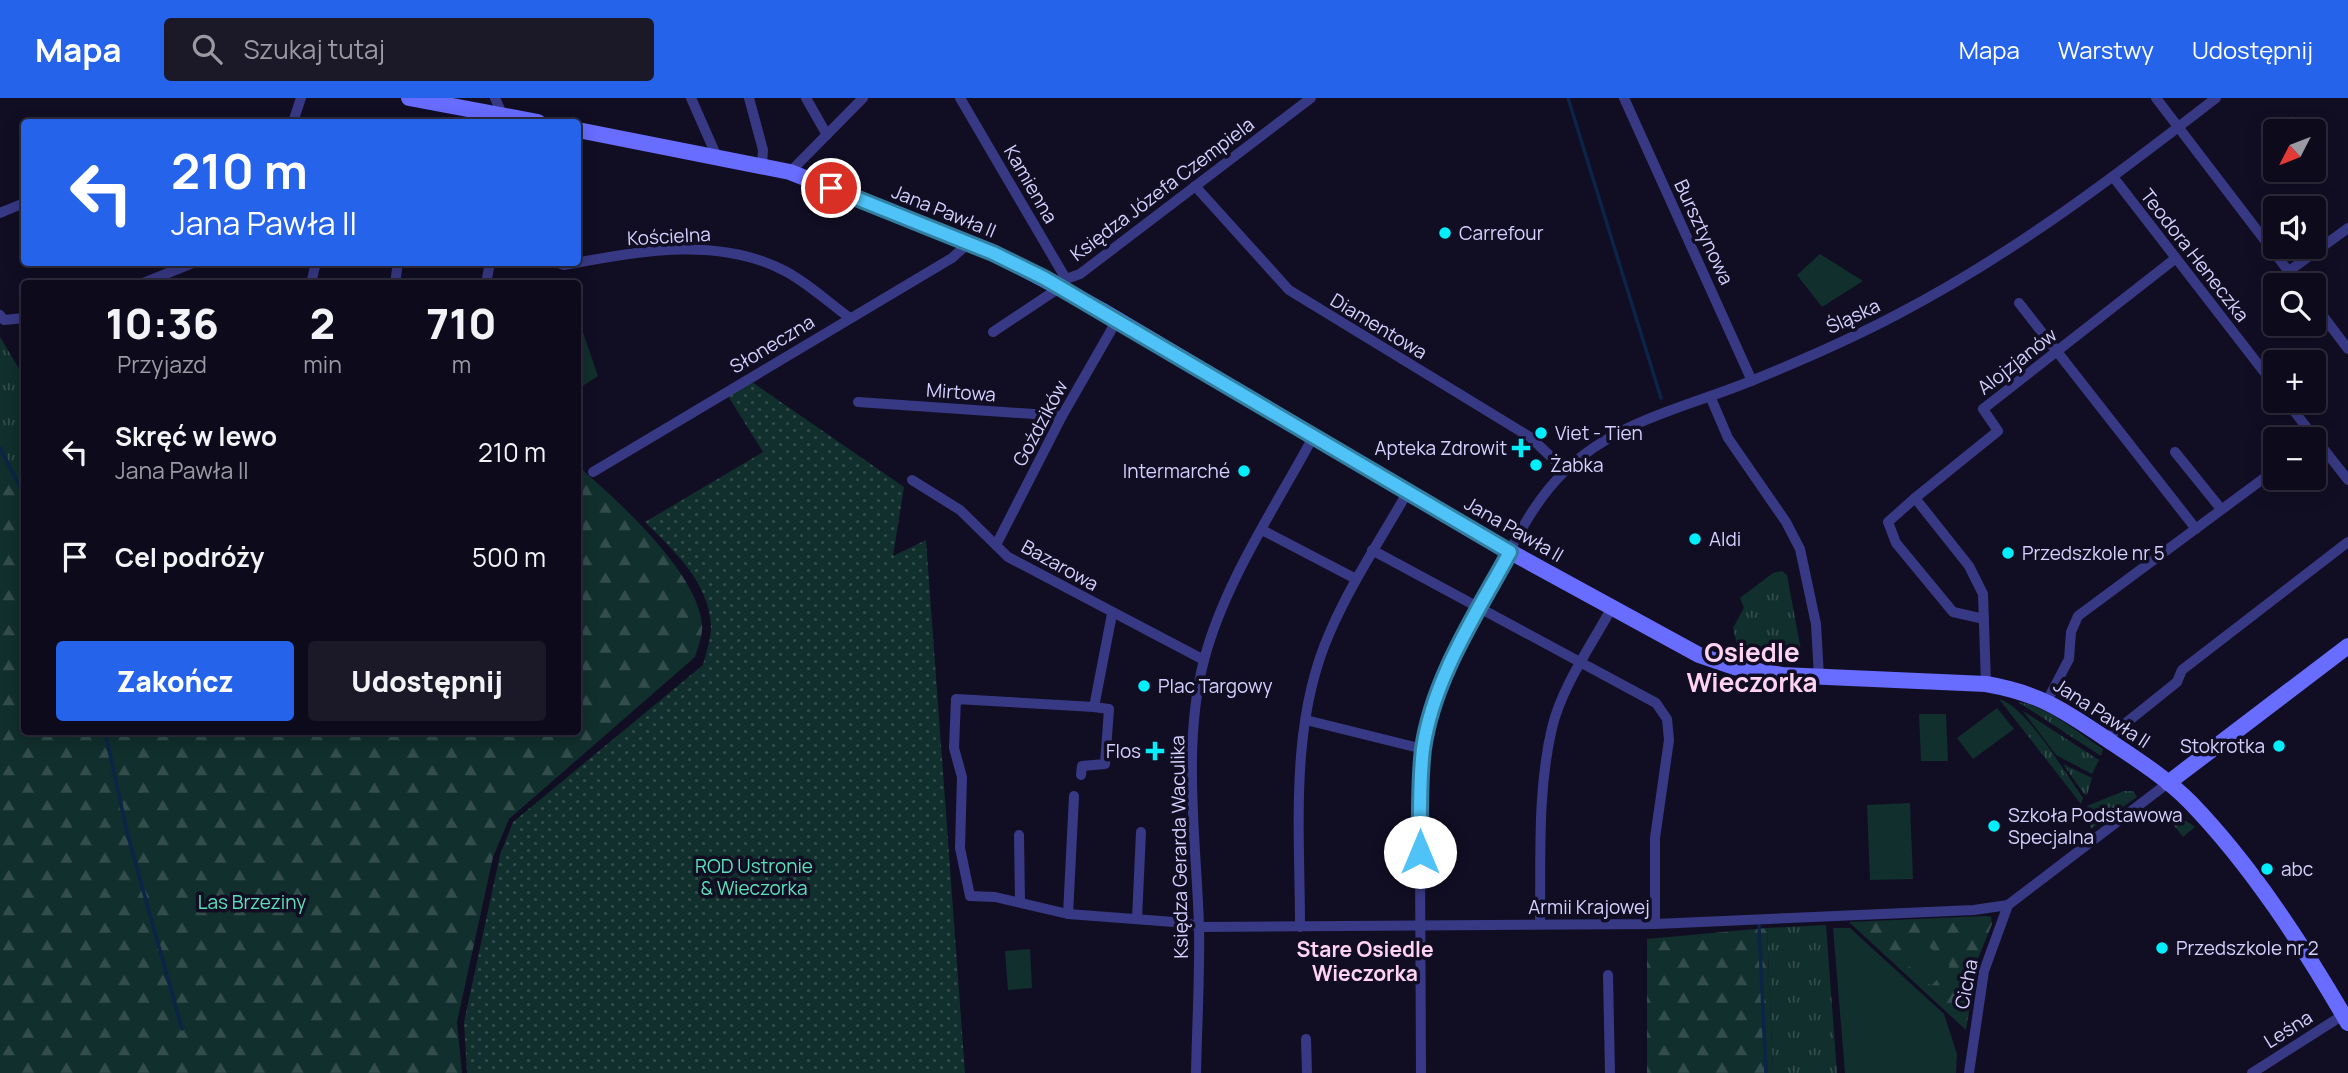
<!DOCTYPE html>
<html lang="pl">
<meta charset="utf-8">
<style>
body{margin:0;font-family:Manrope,sans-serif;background:#1b1828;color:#f1f3f6;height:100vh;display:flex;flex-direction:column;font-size:26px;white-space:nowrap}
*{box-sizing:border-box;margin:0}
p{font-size:23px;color:#9a9aa3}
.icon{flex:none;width:38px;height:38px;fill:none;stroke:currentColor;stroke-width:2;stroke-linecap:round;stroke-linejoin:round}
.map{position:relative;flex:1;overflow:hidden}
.panel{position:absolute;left:21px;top:182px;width:560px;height:455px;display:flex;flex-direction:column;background:#0d0a1b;border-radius:7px;box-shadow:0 4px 18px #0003,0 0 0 2px #2d2b3a}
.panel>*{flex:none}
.hud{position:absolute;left:21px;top:21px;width:560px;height:147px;border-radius:7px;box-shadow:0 4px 18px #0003,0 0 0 2px #2d2b3a;background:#2563eb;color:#fff;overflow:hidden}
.needle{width:46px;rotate:228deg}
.controls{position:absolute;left:2263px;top:21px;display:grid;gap:14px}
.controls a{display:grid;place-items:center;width:63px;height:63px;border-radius:7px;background:#0d0a1b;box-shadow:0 4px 18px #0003,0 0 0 2px #2d2b3a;font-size:35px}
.pin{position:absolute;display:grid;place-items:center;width:60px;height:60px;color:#fff;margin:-30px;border:4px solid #fff;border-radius:50%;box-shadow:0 2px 7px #0007}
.me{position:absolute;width:77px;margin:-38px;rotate:0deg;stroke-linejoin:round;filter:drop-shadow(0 0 5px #0008)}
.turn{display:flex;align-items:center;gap:24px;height:147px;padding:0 35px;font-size:32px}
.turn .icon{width:91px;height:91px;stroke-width:2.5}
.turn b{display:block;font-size:49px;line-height:60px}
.eta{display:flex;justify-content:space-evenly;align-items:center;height:119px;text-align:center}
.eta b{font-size:42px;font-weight:800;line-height:49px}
.cta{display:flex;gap:14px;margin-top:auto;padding:14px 35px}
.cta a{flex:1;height:80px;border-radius:7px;background:#2563eb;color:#fff;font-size:28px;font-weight:800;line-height:80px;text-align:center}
.cta a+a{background:#1b1828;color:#f1f3f6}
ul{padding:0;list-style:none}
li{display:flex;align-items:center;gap:21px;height:105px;padding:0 35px}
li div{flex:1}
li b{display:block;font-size:26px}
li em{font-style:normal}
header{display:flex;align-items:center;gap:42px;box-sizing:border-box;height:98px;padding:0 35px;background:#2563eb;color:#fff}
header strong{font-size:33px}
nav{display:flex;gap:38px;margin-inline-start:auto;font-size:24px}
.search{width:490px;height:63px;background:#1b1828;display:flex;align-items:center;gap:18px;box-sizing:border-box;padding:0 24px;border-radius:7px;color:#9a9aa3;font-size:26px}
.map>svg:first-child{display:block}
.grass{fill:url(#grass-tufts)}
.forest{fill:url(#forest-firs)}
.park{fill:#112f2c}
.garden{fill:url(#garden-dots)}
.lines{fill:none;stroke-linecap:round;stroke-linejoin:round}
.stream{stroke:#0b2447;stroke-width:3.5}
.street{stroke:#383984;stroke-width:10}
.secondary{stroke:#686cff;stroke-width:16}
.route-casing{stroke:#337fa1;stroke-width:18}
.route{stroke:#4fc3f7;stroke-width:12}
.poi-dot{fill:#00effc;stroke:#110e24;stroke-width:2.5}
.labels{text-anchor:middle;stroke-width:7;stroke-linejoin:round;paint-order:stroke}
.street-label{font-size:19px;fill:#d5d1ff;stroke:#110e24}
.poi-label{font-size:19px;fill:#d5d1ff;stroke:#110e24;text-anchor:start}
.park-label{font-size:19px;fill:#5be1ba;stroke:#110e24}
.neighbourhood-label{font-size:21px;font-weight:bold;fill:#ffd3f1;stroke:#110e24}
.district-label{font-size:26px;font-weight:bold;fill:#ffd3f1;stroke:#110e24}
</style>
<header>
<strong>Mapa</strong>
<div class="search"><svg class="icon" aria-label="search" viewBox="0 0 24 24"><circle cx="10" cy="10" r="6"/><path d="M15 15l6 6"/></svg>Szukaj tutaj</div>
<nav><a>Mapa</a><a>Warstwy</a><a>Udostępnij</a></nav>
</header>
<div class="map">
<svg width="2348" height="975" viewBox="0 0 2348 975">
<defs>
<pattern id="grass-tufts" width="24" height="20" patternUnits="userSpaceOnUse" patternTransform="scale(1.75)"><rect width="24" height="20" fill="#112f2c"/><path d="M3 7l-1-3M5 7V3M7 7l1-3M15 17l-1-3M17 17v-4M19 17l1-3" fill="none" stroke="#334c4c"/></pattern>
<pattern id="forest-firs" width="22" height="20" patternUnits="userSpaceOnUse" patternTransform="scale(1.75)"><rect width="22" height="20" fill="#112f2c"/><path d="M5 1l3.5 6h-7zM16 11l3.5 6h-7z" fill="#334c4c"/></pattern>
<pattern id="garden-dots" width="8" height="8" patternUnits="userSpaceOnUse" patternTransform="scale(1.75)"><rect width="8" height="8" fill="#112f2c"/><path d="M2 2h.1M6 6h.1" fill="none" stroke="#334c4c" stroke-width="1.8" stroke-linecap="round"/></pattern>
</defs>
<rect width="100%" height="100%" fill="#110e24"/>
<g class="grass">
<path d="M578 220 598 278 578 291Z"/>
<path d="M0 239 24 279V382L0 363Z"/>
<path d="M1782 473 1787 477 1802 558 1776 561 1739 555 1733 530 1744 510 1740 500 1773 475Z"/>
<path d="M1999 601C2027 609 2065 675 2083 700L2081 706Z"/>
<path d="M2018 604C2047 608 2077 634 2103 651L2101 658Z"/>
<path d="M2023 613 2099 662 2092 676 2056 657Z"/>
<path d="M2063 666 2092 680 2087 697 2084 696Z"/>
<path d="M2124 693H2133L2137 699 2091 731 2087 708Z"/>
<path d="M2164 715 2176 716 2195 729 2183 739Z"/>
<path d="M1826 827 1837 975H1773L1767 830Z"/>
</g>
<g class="forest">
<path d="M0 363 24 382V634H578V368C617 402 698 474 702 527 703 537 698 549 695 559L509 721 493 759 457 924 462 975H0Z"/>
<path d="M1986 818 1991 819 1992 826 1977 863 1966 932 1849 824Z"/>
<path d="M1767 830 1773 975H1647V841Z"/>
</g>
<g class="park">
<path d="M2292 18 2304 33H2275V57L2264 39Z"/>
<path d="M1820 156 1863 183 1822 209 1797 177Z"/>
<path d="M1997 610 2014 631 1973 661 1957 640Z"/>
<path d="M1919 616H1946L1948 663H1921Z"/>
<path d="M1910 705 1913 781 1870 782 1867 707Z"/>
<path d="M1833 830H1850L1944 916 1957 956 1956 975H1845Z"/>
<path d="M1916 837 1950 868 1931 888 1897 857Z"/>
<path d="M1030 851 1032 890 1008 892 1005 853Z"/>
</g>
<path class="garden" d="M752 284 904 389 893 458 926 442 965 975H467L464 924 500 757 513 724 703 567C706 555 711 541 711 529 710 485 673 452 645 424L763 354 728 298Z"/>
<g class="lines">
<g class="stream">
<path d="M1568 0 1661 300"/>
<path d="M0 350 24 397"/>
<path d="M105 634 128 738 182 931"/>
<path d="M1759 828 1766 975"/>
</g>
<g class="street">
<path d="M495 0 503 18"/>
<path d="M691 0 717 59"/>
<path d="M749 0 763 52 762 66"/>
<path d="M806 0 827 37"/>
<path d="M960 0 1066 181 1053 194 993 234"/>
<path d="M1624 0 1752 283"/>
<path d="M2156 0 2299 187"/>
<path d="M293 24 301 0"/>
<path d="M790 74 863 0"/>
<path d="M2114 80 2275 288"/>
<path d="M1195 88 1289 192 1530 339 1566 373"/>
<path d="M0 115 24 105"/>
<path d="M556 164 564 167C635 154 717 137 785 173 808 185 829 205 850 220"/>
<path d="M2289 173 2348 130"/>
<path d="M1066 181 1080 176 1311 0"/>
<path d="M141 186 195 164"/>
<path d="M311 186 316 164"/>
<path d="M395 186 398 164"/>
<path d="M486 186 490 164"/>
<path d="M2019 205 2196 431"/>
<path d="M2314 206 2348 251"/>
<path d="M0 217 4 222 24 220"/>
<path d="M1710 298 1728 340 1786 424 1800 451 1816 526 1819 579"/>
<path d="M2286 303 2348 382"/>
<path d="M858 304 1062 318"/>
<path d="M2175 354 2221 411"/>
<path d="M593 374 952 160 962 151 965 144"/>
<path d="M912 382 960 412 1008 459 1204 562"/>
<path d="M1915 400 1888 424 1896 445 1953 514 1984 521"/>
<path d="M1262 432 1356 481"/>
<path d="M996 447 1062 318 1117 222"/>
<path d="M1372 452 1656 605 1667 621 1669 642 1655 740V826"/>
<path d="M1112 516 1094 609 956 601 954 650 962 679 960 750 970 798 995 799 1068 816 1187 825 1199 829 1655 826 1974 812 2008 807 2168 685"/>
<path d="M1986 586 1983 496 1969 468 1915 400 1998 333 1983 311 2176 160"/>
<path d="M2047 603 2069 561 2071 534 2078 518 2275 372"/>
<path d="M1306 622 1423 651"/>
<path d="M2106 641 2177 584 2182 572 2348 444"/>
<path d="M1081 677 1082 668 1105 666 1109 611 1094 609"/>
<path d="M1019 737 1020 804"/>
<path d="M1068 816 1074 698"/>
<path d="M1137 821 1141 734"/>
<path d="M1540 826C1541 761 1537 694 1552 630 1562 588 1591 548 1611 511"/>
<path d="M1300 829C1300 732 1289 626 1330 534 1351 485 1381 441 1407 395"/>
<path d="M1608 877 1610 975"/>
<path d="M1306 941 1307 975"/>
<path d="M1196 975C1197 926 1200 876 1199 827 1196 740 1182 647 1204 562 1225 483 1275 410 1313 339"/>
<path d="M1421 975C1421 903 1420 830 1420 758 1420 721 1417 682 1424 646 1435 590 1463 541 1489 492 1511 451 1531 406 1564 374 1617 322 1685 310 1751 283 1800 263 1851 241 1898 216 2013 156 2114 79 2216 0"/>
<path d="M1969 975 1984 873 2008 807"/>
<path d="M2252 975 2343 917"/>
</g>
<g class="secondary">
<path d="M409 0 538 24"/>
<path d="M578 32 790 74 994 155 1101 212 1485 440 1699 557 1734 569 1782 577 1986 586C2038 595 2062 611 2105 640 2135 660 2165 679 2190 704 2252 768 2304 849 2348 925"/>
<path d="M2168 685 2348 548"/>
</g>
</g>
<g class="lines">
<g class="route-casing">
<path id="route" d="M831 90 993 155 1044 180 1510 454C1477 515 1433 580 1423 651 1419 684 1420 720 1420 754"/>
</g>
<use href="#route" class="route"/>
</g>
<g class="poi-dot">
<circle cx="1445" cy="135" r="7"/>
<circle cx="1541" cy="335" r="7"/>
<path d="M1517.5 339.5h7v7h7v7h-7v7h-7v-7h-7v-7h7z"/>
<circle cx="1536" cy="367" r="7"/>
<circle cx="1244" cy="373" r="7"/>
<circle cx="1695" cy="441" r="7"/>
<circle cx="2008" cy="455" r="7"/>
<circle cx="1144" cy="588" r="7"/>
<circle cx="2279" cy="648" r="7"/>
<path d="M1151.5 642.5h7v7h7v7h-7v7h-7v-7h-7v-7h7z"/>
<circle cx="1994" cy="728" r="7"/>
<circle cx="2267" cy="771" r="7"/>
<circle cx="2162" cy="850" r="7"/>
</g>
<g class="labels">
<g class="street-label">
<text transform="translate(1031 86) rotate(60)" y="7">Kamienna</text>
<text transform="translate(1162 91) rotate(-37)" y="7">Księdza Józefa Czempiela</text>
<text transform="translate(944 113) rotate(22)" y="7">Jana Pawła II</text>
<text transform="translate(1704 134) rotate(65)" y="7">Bursztynowa</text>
<text transform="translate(669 138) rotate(-3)" y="7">Kościelna</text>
<text transform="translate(2195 157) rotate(52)" y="7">Teodora Heneczka</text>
<text transform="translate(1853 218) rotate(-25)" y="7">Śląska</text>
<text transform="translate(1379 228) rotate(31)" y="7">Diamentowa</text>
<text transform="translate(772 246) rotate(-31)" y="7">Słoneczna</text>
<text transform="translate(2017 263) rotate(-38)" y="7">Alojzjanów</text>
<text transform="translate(961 294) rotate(4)" y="7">Mirtowa</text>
<text transform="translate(1040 325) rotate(-62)" y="7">Goździków</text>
<text transform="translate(1514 431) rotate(30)" y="7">Jana Pawła II</text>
<text transform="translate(1060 467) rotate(29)" y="7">Bazarowa</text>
<text transform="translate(2102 615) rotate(33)" y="7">Jana Pawła II</text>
<text transform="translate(1179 749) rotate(-91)" y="7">Księdza Gerarda Waculika</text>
<text x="1589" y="816">Armii Krajowej</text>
<text transform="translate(1966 886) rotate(-79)" y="7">Cicha</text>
<text transform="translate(2288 931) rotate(-32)" y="7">Leśna</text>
</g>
<g class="poi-label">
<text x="1459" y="142">Carrefour</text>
<text x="1555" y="342">Viet - Tien</text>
<text x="1507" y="357" text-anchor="end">Apteka Zdrowit</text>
<text x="1550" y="374">Żabka</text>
<text x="1230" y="380" text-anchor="end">Intermarché</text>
<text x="1709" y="448">Aldi</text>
<text x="2022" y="462">Przedszkole nr 5</text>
<text x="1158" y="595">Plac Targowy</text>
<text x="2265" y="655" text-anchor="end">Stokrotka</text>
<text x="1141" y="660" text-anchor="end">Flos</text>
<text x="2008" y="724">Szkoła Podstawowa<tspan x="2008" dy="22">Specjalna</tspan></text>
<text x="2281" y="778">abc</text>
<text x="2176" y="857">Przedszkole nr 2</text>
</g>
<g class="park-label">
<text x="754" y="775">ROD Ustronie<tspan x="754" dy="22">&amp; Wieczorka</tspan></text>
<text x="252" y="811">Las Brzeziny</text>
</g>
<g class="neighbourhood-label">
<text x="1365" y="859">Stare Osiedle<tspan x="1365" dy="24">Wieczorka</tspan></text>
</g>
<g class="district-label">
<text x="1752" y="564">Osiedle<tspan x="1752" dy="30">Wieczorka</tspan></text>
</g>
</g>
</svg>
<div class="controls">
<a><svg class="needle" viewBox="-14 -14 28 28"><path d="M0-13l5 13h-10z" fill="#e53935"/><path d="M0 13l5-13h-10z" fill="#9a9aa3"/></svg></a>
<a><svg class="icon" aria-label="sound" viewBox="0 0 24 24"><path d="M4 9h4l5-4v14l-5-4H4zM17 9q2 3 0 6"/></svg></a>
<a><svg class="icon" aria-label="search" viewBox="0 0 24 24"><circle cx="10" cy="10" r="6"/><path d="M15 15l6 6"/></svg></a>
<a>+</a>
<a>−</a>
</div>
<div class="pin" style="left:831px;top:90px;background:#d93025"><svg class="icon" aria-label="arrive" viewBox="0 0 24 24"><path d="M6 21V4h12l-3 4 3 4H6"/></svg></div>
<svg class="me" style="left:1420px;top:754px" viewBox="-20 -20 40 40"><circle r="19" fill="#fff"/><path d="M0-13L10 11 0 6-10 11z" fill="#4fc3f7"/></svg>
<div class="hud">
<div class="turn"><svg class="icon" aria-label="left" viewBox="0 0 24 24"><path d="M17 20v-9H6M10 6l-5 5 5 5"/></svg><div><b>210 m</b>Jana Pawła II</div></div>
</div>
<section class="panel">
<div class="eta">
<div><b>10:36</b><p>Przyjazd</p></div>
<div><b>2</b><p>min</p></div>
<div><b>710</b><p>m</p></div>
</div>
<ul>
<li><svg class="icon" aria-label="left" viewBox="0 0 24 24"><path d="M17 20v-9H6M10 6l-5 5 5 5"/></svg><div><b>Skręć w lewo</b><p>Jana Pawła II</p></div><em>210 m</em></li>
<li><svg class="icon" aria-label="arrive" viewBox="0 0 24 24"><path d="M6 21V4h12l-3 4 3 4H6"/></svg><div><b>Cel podróży</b></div><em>500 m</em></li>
</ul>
<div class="cta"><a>Zakończ</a><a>Udostępnij</a></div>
</section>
</div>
